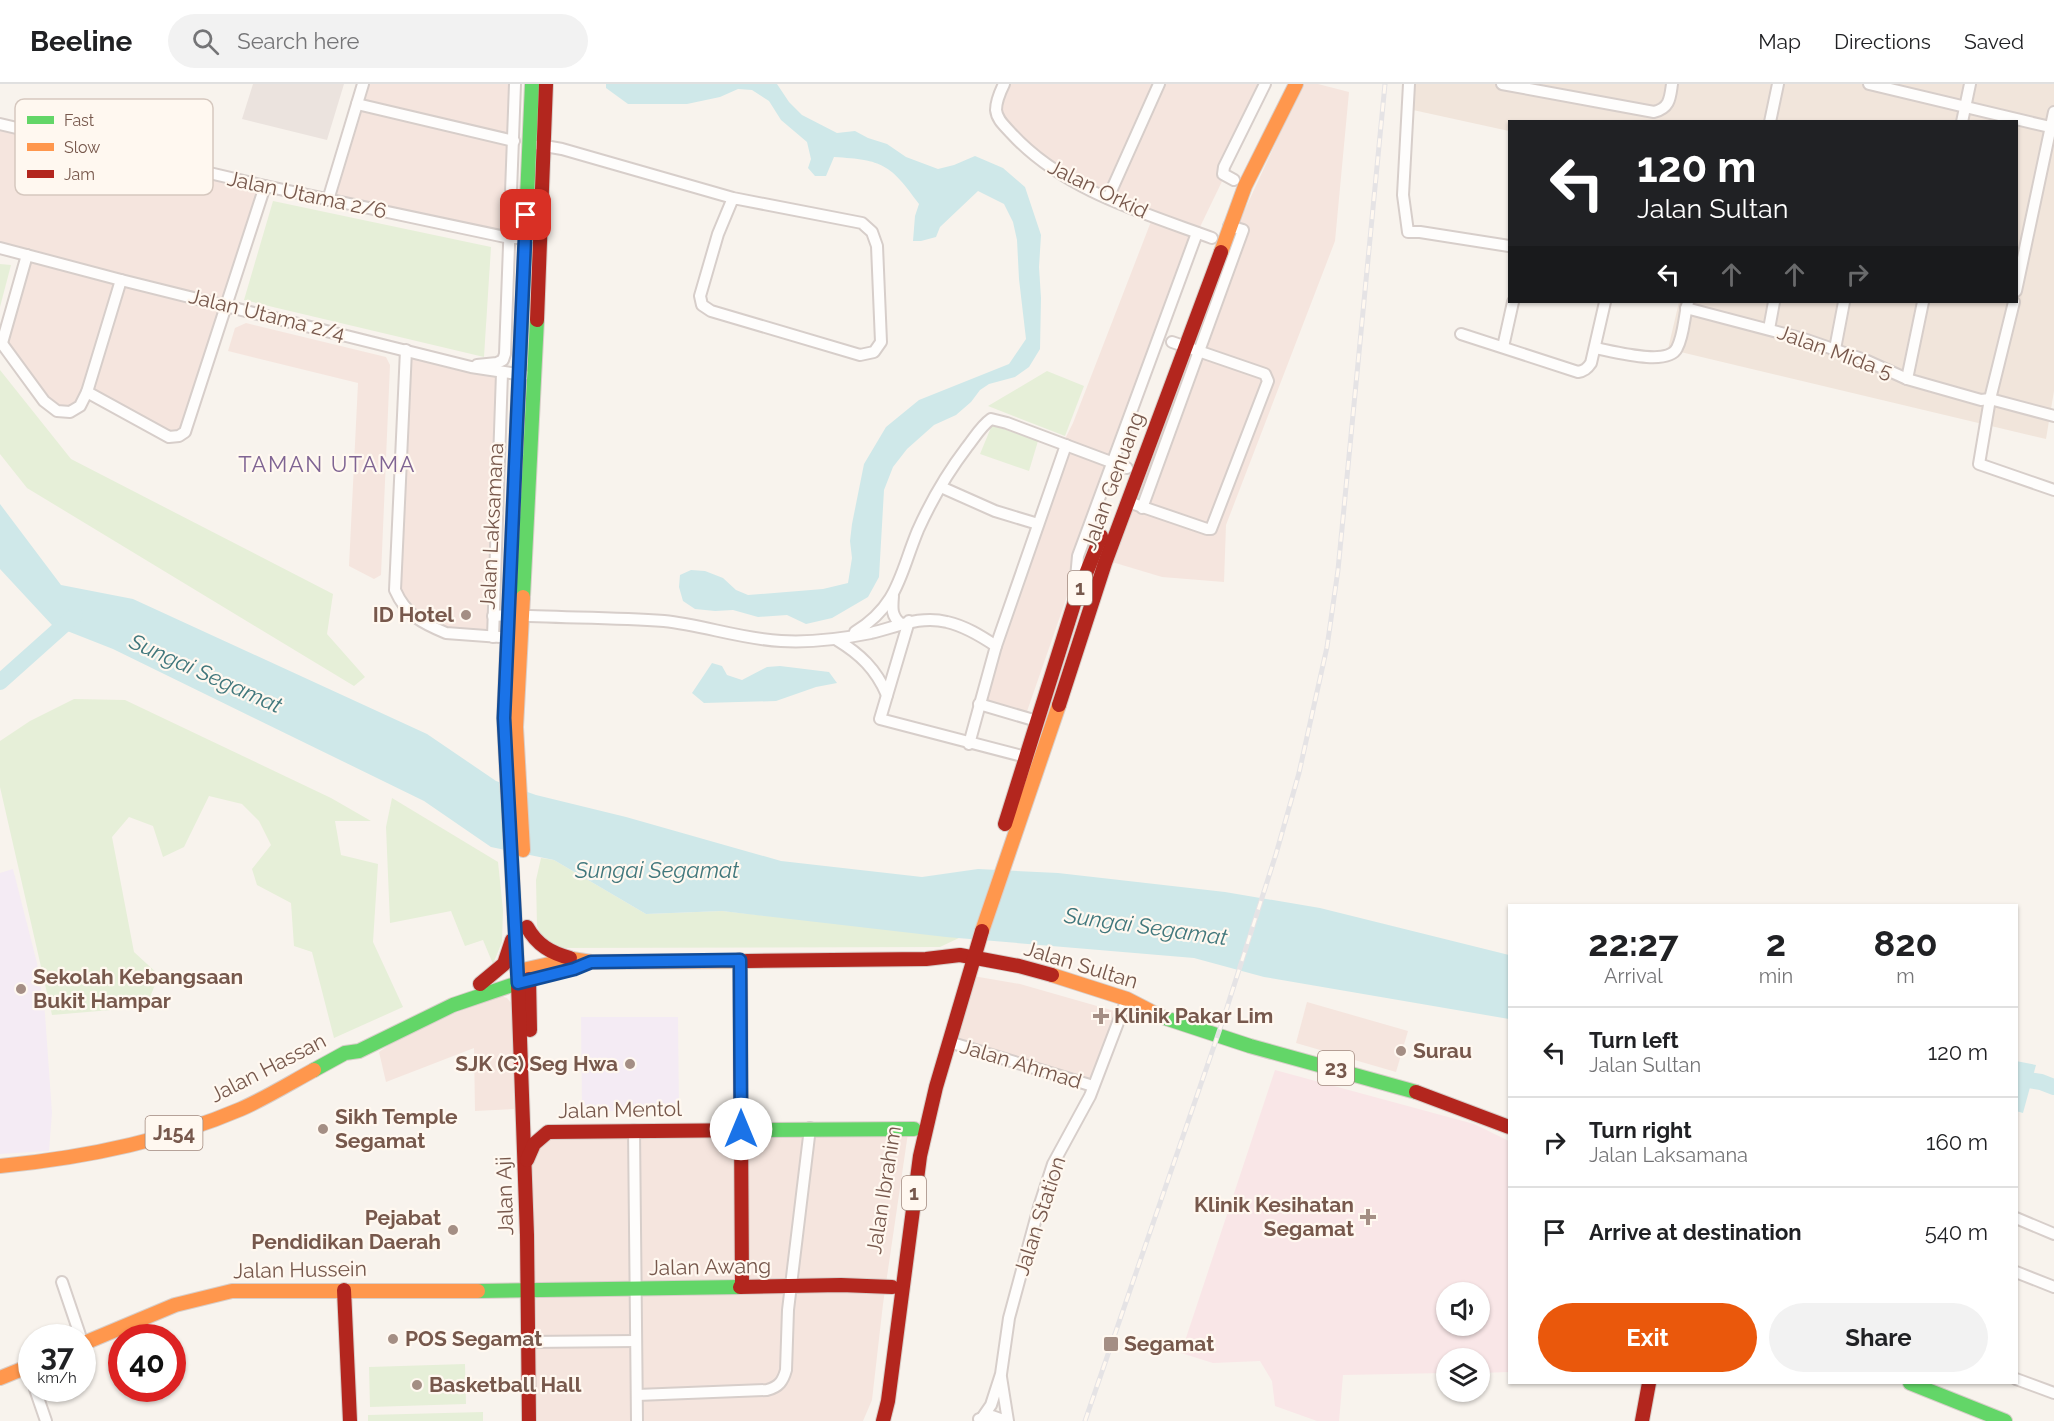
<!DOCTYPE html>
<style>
body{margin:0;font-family:Raleway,sans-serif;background:#f2f2f2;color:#202124;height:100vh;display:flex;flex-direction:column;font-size:22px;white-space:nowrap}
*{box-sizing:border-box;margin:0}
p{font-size:20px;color:#757577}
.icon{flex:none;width:33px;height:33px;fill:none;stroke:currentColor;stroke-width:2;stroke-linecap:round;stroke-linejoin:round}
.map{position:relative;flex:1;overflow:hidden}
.details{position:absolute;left:1508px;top:820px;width:510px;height:480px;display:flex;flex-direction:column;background:#fff;border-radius:0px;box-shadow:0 2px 4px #0004}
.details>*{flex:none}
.banner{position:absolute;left:1508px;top:36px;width:510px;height:183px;border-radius:0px;box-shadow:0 2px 4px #0004;background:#202124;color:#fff;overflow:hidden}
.controls{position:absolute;left:1436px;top:1198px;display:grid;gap:12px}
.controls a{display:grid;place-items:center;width:54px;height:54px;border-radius:50%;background:#fff;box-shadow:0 2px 4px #0004;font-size:30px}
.speed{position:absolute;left:18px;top:1240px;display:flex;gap:12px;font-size:30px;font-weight:700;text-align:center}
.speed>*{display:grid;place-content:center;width:78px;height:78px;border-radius:50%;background:#fff;box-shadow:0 2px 4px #0004;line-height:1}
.speed small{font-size:15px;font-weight:400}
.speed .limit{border:9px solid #d22;background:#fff;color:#111}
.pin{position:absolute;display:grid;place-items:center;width:51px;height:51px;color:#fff;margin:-26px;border-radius:12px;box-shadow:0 3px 9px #0006}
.me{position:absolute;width:66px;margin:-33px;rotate:0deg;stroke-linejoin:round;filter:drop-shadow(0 0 4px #0008)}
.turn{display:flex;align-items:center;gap:21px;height:126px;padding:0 30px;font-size:27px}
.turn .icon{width:78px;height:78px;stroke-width:2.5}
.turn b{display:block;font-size:42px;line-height:51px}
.lanes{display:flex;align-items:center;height:57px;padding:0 30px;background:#0003;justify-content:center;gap:30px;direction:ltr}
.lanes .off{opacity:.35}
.eta{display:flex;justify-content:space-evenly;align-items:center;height:102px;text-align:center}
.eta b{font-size:36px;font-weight:700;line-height:42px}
.button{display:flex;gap:12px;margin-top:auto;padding:12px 30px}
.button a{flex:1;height:69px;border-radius:36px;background:#ea580c;color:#fff;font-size:24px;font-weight:700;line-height:69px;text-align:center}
.button a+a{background:#f2f2f2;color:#202124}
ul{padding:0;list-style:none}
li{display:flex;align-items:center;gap:18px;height:90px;padding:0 30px;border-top:2px solid #e0e0e0}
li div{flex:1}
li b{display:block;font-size:22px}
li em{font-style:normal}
header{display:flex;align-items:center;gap:36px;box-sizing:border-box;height:84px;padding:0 30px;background:#fff;border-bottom:2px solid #e0e0e0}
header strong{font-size:28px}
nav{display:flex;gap:33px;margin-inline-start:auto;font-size:21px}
.search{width:420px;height:54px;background:#f2f2f2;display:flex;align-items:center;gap:15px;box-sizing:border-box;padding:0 21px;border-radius:33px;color:#757577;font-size:22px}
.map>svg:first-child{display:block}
.residential{fill:#f1e5db}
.commercial{fill:#f5e5de}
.industrial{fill:#ebe3de}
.education{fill:#f4ebf4}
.medical{fill:#f9e6e7;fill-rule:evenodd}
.green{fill:#e6efd8}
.water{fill:#cfe8e9}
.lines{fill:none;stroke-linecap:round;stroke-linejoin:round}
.river{stroke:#cfe8e9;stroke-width:16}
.street-casing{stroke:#d7ceca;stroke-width:14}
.fast-casing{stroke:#d8cec9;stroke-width:16}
.slow-casing{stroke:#d8cec9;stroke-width:16}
.jam-casing{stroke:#d8cec9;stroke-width:16}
.street{stroke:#fefdfc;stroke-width:10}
.fast{stroke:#63d668;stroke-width:14}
.slow{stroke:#ff974d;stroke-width:14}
.jam{stroke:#b3261e;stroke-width:14}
.rail-casing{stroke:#e5e3e5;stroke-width:5}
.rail{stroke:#fff8f0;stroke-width:3;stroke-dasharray:9;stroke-linecap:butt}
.route-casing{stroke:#114b97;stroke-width:15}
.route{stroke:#1a73e8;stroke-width:10}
.poi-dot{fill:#a48e84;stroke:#fff8f0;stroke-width:2}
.labels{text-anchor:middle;stroke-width:4.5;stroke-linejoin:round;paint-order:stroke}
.shield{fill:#fff8f0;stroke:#a0887d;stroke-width:1.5}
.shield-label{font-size:20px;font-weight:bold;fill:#77584c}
.street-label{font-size:21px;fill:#77584c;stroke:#fff8f0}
.poi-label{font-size:21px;font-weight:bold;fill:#77584c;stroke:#fff8f0;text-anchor:start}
.neighbourhood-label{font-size:22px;letter-spacing:1.5px;fill:#7f6493;stroke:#fff8f0}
.water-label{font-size:22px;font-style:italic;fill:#40777c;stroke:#fff8f0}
.key{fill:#fff8f0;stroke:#d6c8bf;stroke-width:1.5}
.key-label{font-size:16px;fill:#77584c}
</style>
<header>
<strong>Beeline</strong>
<div class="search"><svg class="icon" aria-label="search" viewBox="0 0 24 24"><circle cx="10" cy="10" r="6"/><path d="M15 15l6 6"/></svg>Search here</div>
<nav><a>Map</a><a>Directions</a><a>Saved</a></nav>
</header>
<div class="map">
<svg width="2054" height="1337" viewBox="0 0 2054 1337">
<rect width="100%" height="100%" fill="#f8f3ed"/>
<path class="residential" d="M1415 0H2054V307L2046 355 1668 265 1679 218H2016V38H1509V47L1413 26Z"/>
<g class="commercial">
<path d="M358 0H511L506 157 322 118Z"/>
<path d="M1008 0H1269L1199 145 1104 109 1062 88 1033 67 1004 37 999 27Z"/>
<path d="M1303 0H1318L1349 8 1335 157 1226 441 1224 498 1162 493 1112 478 1241 134Z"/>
<path d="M0 37 263 97 180 356 89 314 55 331 0 263V244L23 166 0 160Z"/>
<path d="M1152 135 1199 153 1080 475 1024 636 975 622 1061 363 1073 339Z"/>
<path d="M246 239 386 273 390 281 381 491 374 495 349 482 358 299 228 267 235 244Z"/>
<path d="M403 262 506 286 495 557 446 553 397 520Z"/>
<path d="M973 892 1020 900 1118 928 1089 1004 954 962Z"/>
<path d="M498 911 507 914 512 920 514 1025 475 1027 474 964 386 998 379 968 405 950Z"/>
<path d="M1307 918 1408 947 1396 988 1296 959Z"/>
<path d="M908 1049 883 1220 872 1316 863 1337H534L530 1080 537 1064 551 1054Z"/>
</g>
<path class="industrial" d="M253 0H344L327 56 242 35Z"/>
<g class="education">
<path d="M13 785 37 879 45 930 52 1029 49 1067 0 1070V789Z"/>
<path d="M581 933H678L679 1027H582Z"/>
</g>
<path class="medical" d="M1275 986 1474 1040 1509 1057V1288L1479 1289V1275H1446V1289L1343 1291 1339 1337H1317L1275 1322 1272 1297 1260 1277 1213 1279 1181 1269ZM1446 1209H1479V1242H1446Z"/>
<g class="green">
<path d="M273 117 491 163 484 273 244 216Z"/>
<path d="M0 180 11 181 0 223Z"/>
<path d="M0 286 71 375 333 510 327 550 365 593 354 602 27 404 0 370Z"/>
<path d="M1047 287 1084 302 1065 352 988 322Z"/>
<path d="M992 341 1038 357 1029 387 980 370Z"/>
<path d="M74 615 125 616 331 714 371 737H335L341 771 378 780 373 858 403 923 334 954 312 868 294 862 291 819 257 801 252 785 271 761 259 737 242 720 209 712 184 763 163 773 153 742 129 733 112 753 134 868 159 891 146 923 52 931 0 703V657L30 637Z"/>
<path d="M392 714 498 778 503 826 502 858 493 880 483 856 465 862 451 827 390 839 386 743Z"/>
<path d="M541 774 554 776 646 830 722 827 961 853 940 863 549 864 537 842 536 796Z"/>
<path d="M465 1280 466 1320 370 1323 369 1283Z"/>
<path d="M483 1328V1337H368V1331Z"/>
</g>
<g class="water">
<path d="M606 0H777L789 18 802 31 837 49 855 47 868 54 887 60 906 73 938 85 954 81 975 72 1003 84 1025 103 1041 151 1039 183 1041 214 1040 265 1029 283 1015 293 989 300 980 306 971 318 956 331 934 341 907 365 893 383 884 406 879 493 868 513 832 534 806 540 787 531 758 533 733 526 715 527 695 525 683 517 679 503 680 491 691 486 705 487 723 494 736 506 748 511 823 505 848 499 852 474 850 457 852 440 864 380 886 343 919 316 1009 280 1026 255 1019 195 1017 156 1013 138 1004 120 978 107 940 143 936 153 921 157H913L915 132 919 120C890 80 883 76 834 73L826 92H815L808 84 811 75 807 58 781 36 769 17 752 6 738 5 720 13 687 20H628L606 4Z"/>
<path d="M0 420 61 501 133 515 427 650 496 697 536 711 626 733 781 777 922 793 978 785 1058 789 1225 808 1320 824 1509 871V935L1264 893 1194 874 946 853 722 827 646 830 554 776 491 763 424 717 113 565 52 541 0 485Z"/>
<path d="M712 579 722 582 727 591 742 596 767 583 780 582 829 588 837 599 816 603 776 617 704 619 692 609Z"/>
<path d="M2016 977 2036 981 2023 1029 2016 1027Z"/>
</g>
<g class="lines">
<g class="river">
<path d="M0 598 75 531"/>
<path d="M2016 994 2041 998 2054 1003"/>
</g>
<g class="street-casing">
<g id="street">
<path d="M1004 0C1000 8 996 17 996 26 997 36 1005 42 1011 49 1063 106 1141 128 1212 154"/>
<path d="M1409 0 1403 111 1408 148H1420L1509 162"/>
<path d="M1502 0 1654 28C1670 24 1670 14 1672 0"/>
<path d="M1869 0 2054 44"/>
<path d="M357 20 514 57"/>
<path d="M1770 38 1778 0"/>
<path d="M1962 38 1970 0"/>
<path d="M0 40 265 102 510 154H530"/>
<path d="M539 61 562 65 733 114 862 139 872 148 877 162 881 258 874 268 860 271 711 227 702 221 700 212 718 150 733 114"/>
<path d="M1234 96 1223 90 1224 83 1265 0"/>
<path d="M1108 114 1159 0"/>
<path d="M328 116 363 0"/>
<path d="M0 164 121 196 471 283 524 291"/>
<path d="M2016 207 2054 28"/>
<path d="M2014 218 1990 315 1979 380 2054 406"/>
<path d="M1686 224 1804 255 1865 276 1907 295 1981 316 1990 315 2054 332"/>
<path d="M1769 245 1774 218"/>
<path d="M1461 250 1578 288C1584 287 1587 285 1591 279L1605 218"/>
<path d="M0 257 44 317 57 327 70 328 80 322 87 308 121 196"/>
<path d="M2 259 27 171"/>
<path d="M1503 263 1513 218"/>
<path d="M1595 264C1612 267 1668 283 1677 264 1684 251 1684 232 1688 218"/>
<path d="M1835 265 1844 218"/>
<path d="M406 266 395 506C406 531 422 539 446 549L512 554"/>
<path d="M477 281 497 279 503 276 505 270 515 0"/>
<path d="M1907 295 1923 218"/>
<path d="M87 308 169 353 179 352 185 348 265 102"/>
<path d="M941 403 995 427 1038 440"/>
<path d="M1128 418 1207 445H1211L1268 297 1265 290 1172 258"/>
<path d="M1142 424 1243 146 1229 142"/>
<path d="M1075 505 1078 472 1197 149"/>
<path d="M893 512C892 524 891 532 901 540"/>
<path d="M493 532 509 531C560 534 612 533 664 537 703 541 741 555 781 557 812 559 841 555 871 549 897 543 920 531 947 538 965 542 981 552 996 562"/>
<path d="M909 537 880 635 1026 673"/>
<path d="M855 548C899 521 900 489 918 446 931 417 948 388 967 363 975 353 981 342 991 335L1007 339 1127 384"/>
<path d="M493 553 502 289"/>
<path d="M837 556C860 570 876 585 887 611"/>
<path d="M979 620 1037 637"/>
<path d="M969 660 996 562 1066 361"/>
<path d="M949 958 1093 1002"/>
<path d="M634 1046 637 1337"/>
<path d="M2016 1134 2054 1150"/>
<path d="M2016 1188 2054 1203"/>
<path d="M62 1198 81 1254"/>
<path d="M528 1258 636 1257"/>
<path d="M28 1283 32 1295"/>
<path d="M1001 1293 1008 1337"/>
<path d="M2016 1295 2054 1309"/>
<path d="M35 1305 46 1337"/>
<path d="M637 1311 767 1306C779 1303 783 1297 786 1286L788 1226 810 1044"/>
<path d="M982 1334 991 1321 1001 1290 1009 1234 1039 1123 1053 1080 1090 1012 1127 915"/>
<path d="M979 1335 992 1332 1006 1337"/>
</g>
</g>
<g class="fast-casing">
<g id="fast">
<path d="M520 274 532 0"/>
<path d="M523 513 537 236"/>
<path d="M1150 929 1250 962 1416 1008"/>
<path d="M314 986 345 969 359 967 453 921 518 899 508 711"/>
<path d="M757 1046 914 1045"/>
<path d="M478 1207 740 1203"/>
<path d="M1910 1299 2005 1337"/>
</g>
</g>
<g class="slow-casing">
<g id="slow">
<path d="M1221 168 1245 102 1296 0"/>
<path d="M508 711 504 634 520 274"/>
<path d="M523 766 516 643 523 513"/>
<path d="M982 847 1059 621"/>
<path d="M518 887 572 875 591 878 747 877"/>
<path d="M1052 891 1127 915 1160 932"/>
<path d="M0 1082C83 1074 164 1058 241 1025 266 1014 290 999 314 986"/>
<path d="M82 1260 175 1221 232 1207H478"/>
<path d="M0 1294 32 1281"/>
</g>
</g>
<g class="jam-casing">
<g id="jam">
<path d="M537 236 546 0"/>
<path d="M1059 621 1105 479 1221 168"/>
<path d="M1005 740 1074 520 1101 452"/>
<path d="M527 843C537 861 551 869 570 874"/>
<path d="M740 876 742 1202"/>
<path d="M747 877 926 875 960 871 1019 882 1052 891"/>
<path d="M529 895 530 946"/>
<path d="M518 899 527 1151 529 1337"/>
<path d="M480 900 504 880 512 856"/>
<path d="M1416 1008 1509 1043"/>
<path d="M527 1076 534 1060 548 1048 757 1046"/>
<path d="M740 1203 841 1201 892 1203"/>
<path d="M344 1206 350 1337"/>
<path d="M883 1337 888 1317 920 1072 936 1003 982 847"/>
<path d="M1642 1337 1649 1299"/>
</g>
</g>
<use href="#street" class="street"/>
<use href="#fast" class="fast"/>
<use href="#slow" class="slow"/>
<use href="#jam" class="jam"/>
<g class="rail-casing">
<path id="rail" d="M1085 1337 1223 936 1276 770 1299 689 1327 563 1338 486 1385 0"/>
</g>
<use href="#rail" class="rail"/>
</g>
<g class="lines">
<g class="route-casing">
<path id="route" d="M526 131 504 634 518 899 574 885 591 878 740 876 741 1045"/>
</g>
<use href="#route" class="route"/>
</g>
<g class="poi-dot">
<circle cx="466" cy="531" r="6"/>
<circle cx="21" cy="905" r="6"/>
<path d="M1098 923h6v6h6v6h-6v6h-6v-6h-6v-6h6z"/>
<circle cx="1401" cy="967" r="6"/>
<circle cx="630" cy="980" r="6"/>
<circle cx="323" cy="1045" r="6"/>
<path d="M1365 1124h6v6h6v6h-6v6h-6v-6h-6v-6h6z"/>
<circle cx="453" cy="1146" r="6"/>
<circle cx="393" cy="1255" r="6"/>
<rect x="1103" y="1252" width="16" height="16" rx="3"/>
<circle cx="417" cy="1301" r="6"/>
</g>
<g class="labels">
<g class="shield">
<rect x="1068" y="487" width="24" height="34" rx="4.5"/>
<rect x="1318" y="967" width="36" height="34" rx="4.5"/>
<rect x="145.5" y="1032" width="57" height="34" rx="4.5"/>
<rect x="902" y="1092" width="24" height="34" rx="4.5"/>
</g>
<g class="shield-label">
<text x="1080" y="511">1</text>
<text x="1336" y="991">23</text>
<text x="174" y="1056">J154</text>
<text x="914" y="1116">1</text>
</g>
<g class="street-label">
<text transform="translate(1098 105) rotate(26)" y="7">Jalan Orkid</text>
<text transform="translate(307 111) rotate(12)" y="7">Jalan Utama 2/6</text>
<text transform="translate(267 231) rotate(14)" y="7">Jalan Utama 2/4</text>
<text transform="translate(1835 268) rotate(20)" y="7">Jalan Mida 5</text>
<text transform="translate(1113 397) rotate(-70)" y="7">Jalan Genuang</text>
<text transform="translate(492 442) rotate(-87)" y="7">Jalan Laksamana</text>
<text transform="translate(1081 881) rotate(17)" y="7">Jalan Sultan</text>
<text transform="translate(1021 980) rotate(17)" y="7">Jalan Ahmad</text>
<text transform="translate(268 984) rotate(-27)" y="7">Jalan Hassan</text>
<text transform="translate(620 1026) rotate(-1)" y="7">Jalan Mentol</text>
<text transform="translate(884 1106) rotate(-81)" y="7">Jalan Ibrahim</text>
<text transform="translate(505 1112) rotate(-92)" y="7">Jalan Aji</text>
<text transform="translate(1040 1132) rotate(-72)" y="7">Jalan Station</text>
<text transform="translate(710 1183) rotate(-1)" y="7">Jalan Awang</text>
<text transform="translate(300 1186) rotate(-1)" y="7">Jalan Hussein</text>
</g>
<g class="poi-label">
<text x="454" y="538" text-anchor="end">ID Hotel</text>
<text x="33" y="900">Sekolah Kebangsaan<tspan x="33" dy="24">Bukit Hampar</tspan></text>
<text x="1114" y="939">Klinik Pakar Lim</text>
<text x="1413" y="974">Surau</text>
<text x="618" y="987" text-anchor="end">SJK (C) Seg Hwa</text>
<text x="335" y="1040">Sikh Temple<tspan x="335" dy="24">Segamat</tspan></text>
<text x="1354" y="1128" text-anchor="end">Klinik Kesihatan<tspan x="1354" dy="24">Segamat</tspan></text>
<text x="441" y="1141" text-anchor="end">Pejabat<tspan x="441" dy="24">Pendidikan Daerah</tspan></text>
<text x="405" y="1262">POS Segamat</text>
<text x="1124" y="1267">Segamat</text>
<text x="429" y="1308">Basketball Hall</text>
</g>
<g class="neighbourhood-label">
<text x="327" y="388">TAMAN UTAMA</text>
</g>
<g class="water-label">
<text transform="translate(206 589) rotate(24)" y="8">Sungai Segamat</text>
<text x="657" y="794">Sungai Segamat</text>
<text transform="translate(1146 842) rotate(8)" y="8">Sungai Segamat</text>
</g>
</g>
<rect x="15" y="15" width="198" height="96" rx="9" class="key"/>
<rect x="27" y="32" width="27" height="8" fill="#63d668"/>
<rect x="27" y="59" width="27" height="8" fill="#ff974d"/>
<rect x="27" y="86" width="27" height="8" fill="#b3261e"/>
<g class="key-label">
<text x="64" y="42">Fast</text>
<text x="64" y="69">Slow</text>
<text x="64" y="96">Jam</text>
</g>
</svg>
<div class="controls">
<a><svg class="icon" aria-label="sound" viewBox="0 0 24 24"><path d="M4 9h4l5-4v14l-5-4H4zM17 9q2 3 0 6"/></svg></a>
<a><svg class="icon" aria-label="layers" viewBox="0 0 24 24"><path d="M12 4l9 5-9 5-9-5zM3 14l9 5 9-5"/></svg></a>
</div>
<div class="speed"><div>37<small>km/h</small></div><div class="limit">40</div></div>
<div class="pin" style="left:526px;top:131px;background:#d93025"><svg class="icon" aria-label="arrive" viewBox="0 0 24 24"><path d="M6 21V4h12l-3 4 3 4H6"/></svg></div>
<svg class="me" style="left:741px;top:1045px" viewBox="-20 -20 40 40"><circle r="19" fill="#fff"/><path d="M0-13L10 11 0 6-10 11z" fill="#1a73e8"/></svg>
<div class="banner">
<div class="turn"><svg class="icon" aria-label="left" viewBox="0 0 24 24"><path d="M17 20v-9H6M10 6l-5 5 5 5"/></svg><div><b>120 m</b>Jalan Sultan</div></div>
<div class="lanes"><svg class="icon" aria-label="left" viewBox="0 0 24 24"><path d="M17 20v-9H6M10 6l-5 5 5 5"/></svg><svg class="icon off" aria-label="ahead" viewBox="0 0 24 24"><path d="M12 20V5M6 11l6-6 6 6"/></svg><svg class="icon off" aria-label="ahead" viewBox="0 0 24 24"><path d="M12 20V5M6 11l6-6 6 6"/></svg><svg class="icon off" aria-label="right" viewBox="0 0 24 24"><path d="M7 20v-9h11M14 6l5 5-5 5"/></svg></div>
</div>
<section class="details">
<div class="eta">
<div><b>22:27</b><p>Arrival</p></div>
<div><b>2</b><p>min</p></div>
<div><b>820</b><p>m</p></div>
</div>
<ul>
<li><svg class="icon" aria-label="left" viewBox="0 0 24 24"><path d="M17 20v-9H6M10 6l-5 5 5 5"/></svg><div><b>Turn left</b><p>Jalan Sultan</p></div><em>120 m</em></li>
<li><svg class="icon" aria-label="right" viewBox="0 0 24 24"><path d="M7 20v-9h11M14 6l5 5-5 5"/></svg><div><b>Turn right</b><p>Jalan Laksamana</p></div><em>160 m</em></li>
<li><svg class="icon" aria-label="arrive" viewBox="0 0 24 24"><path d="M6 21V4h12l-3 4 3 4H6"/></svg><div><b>Arrive at destination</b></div><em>540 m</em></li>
</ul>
<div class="button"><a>Exit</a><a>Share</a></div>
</section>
</div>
